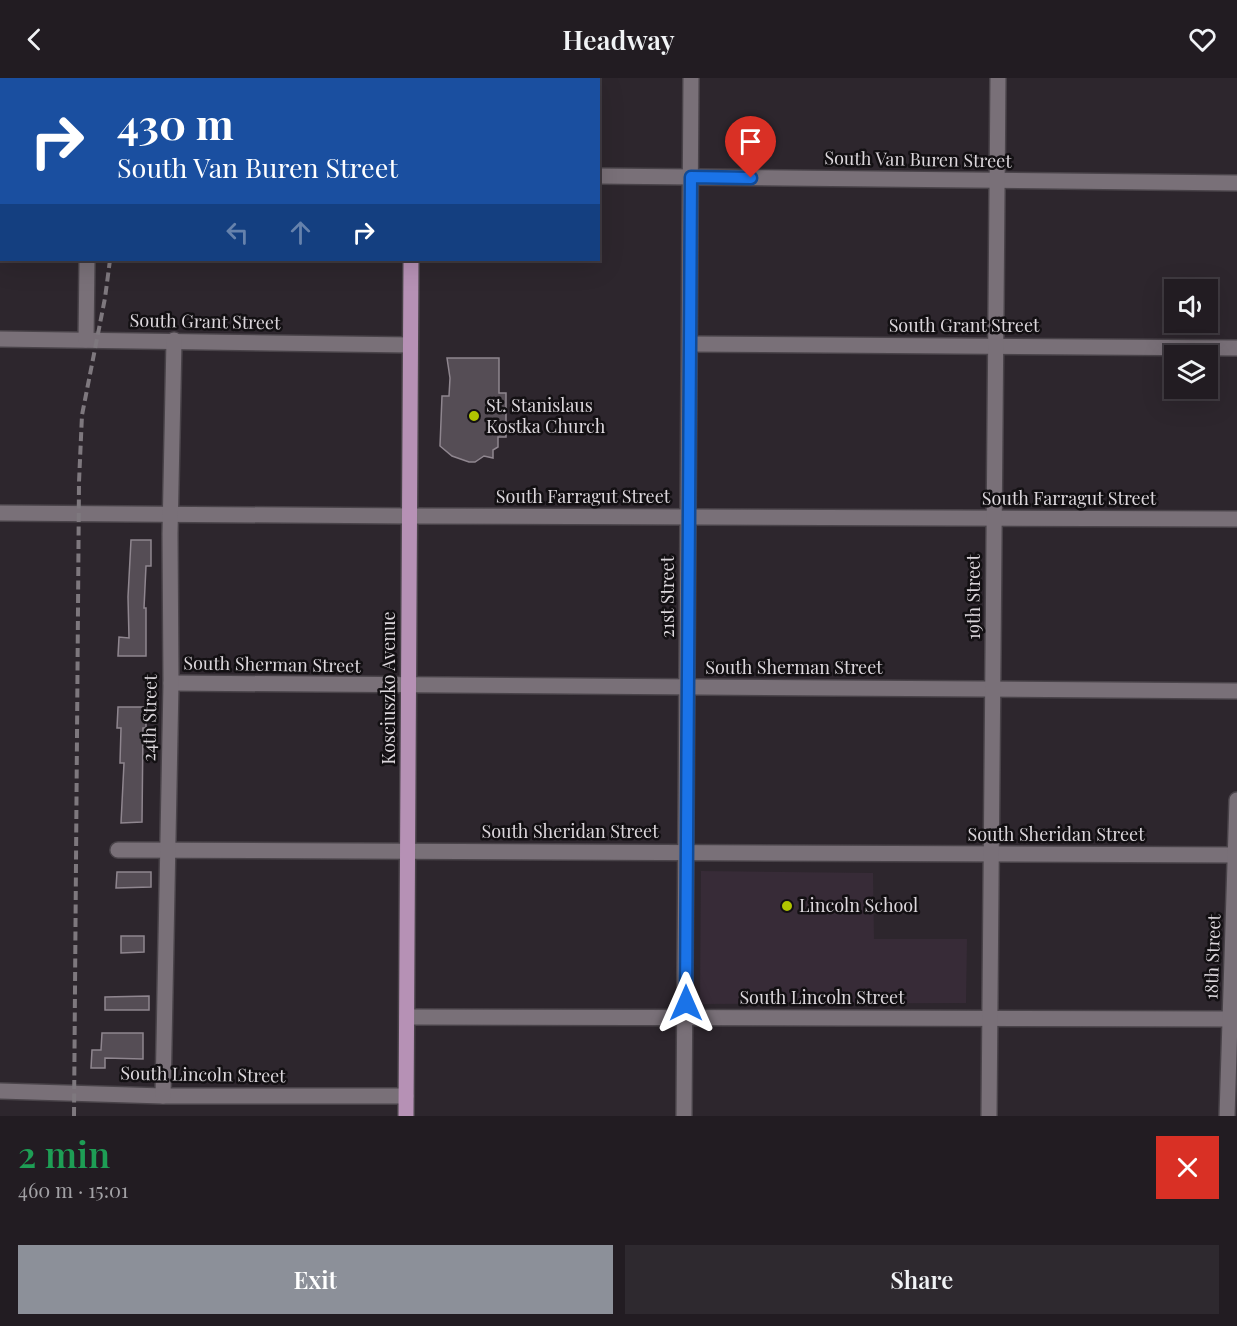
<!DOCTYPE html>
<meta charset="utf-8">
<style>
body{margin:0;font-family:"Playfair Display",serif;background:#2e292f;color:#f1f3f6;height:100vh;display:flex;flex-direction:column;font-size:22px;white-space:nowrap}
*{box-sizing:border-box;margin:0}
p{font-size:20px;color:#a2a1a5}
.icon{flex:none;width:33px;height:33px;fill:none;stroke:currentColor;stroke-width:2;stroke-linecap:round;stroke-linejoin:round}
.map{position:relative;height:1038px;overflow:hidden}
.side{display:flex;flex-direction:column;background:#221c22;flex:1}
.side>*{flex:none}
.banner{position:absolute;left:0px;top:0px;width:600px;height:183px;box-shadow:0 6px 24px #0002,0 0 0 2px #3f3a40;background:#1a4fa0;color:#fff;overflow:hidden}
.tools{position:absolute;left:1164px;top:201px;display:grid;gap:12px}
.tools a{display:grid;place-items:center;width:54px;height:54px;border-radius:0px;background:#221c22;box-shadow:0 6px 24px #0002,0 0 0 2px #3f3a40;font-size:30px}
.pin{position:absolute;display:grid;place-items:center;width:51px;height:51px;color:#fff;margin:-62px -26px;border-radius:50% 50% 50% 0;rotate:-45deg;box-shadow:0 0 6px #0007}
.pin .icon{rotate:45deg}
.me{position:absolute;width:66px;margin:-33px;rotate:0deg;stroke-linejoin:round;filter:drop-shadow(0 0 4px #0008)}
.turn{display:flex;align-items:center;gap:21px;height:126px;padding:0 18px;font-size:27px}
.turn .icon{width:78px;height:78px;stroke-width:2.5}
.turn b{display:block;font-size:42px;line-height:51px}
.lanes{display:flex;align-items:center;height:57px;padding:0 18px;background:#0003;justify-content:center;gap:30px;direction:ltr}
.lanes .off{opacity:.35}
.round{display:grid;place-items:center;flex:none;width:63px;height:63px;border-radius:0px;background:#2e292f}
.summary{display:flex;align-items:center;justify-content:space-between;height:102px;padding:0 18px}
h1{font-size:36px;font-weight:600;line-height:45px;color:#1e9e55}
.button{display:flex;gap:12px;margin-top:auto;padding:12px 18px}
.button a{flex:1;height:69px;border-radius:0px;background:#8c9099;color:#fff;font-size:24px;font-weight:600;line-height:69px;text-align:center}
.button a+a{background:#2e292f;color:#f1f3f6}
header{display:flex;justify-content:space-between;align-items:center;height:78px;padding:0 18px;background:#221c22;font-size:27px;font-weight:600}
.map>svg:first-child{display:block}
.built{fill:#372b37}
.building{fill:#554d55;stroke:#8f868f;stroke-width:1.5}
.lines{fill:none;stroke-linecap:round;stroke-linejoin:round}
.minor-casing{stroke:#494349;stroke-width:18}
.major-casing{stroke:#494349;stroke-width:18}
.minor{stroke:#797078;stroke-width:15}
.major{stroke:#b691b5;stroke-width:15}
.rail{stroke:#7e787e;stroke-width:4;stroke-dasharray:9 4.5;stroke-linecap:butt}
.route-casing{stroke:#114b97;stroke-width:15}
.route{stroke:#1a73e8;stroke-width:10}
.poi-dot{fill:#b1c500;stroke:#131013;stroke-width:2}
.labels{text-anchor:middle;stroke-width:5;stroke-linejoin:round;paint-order:stroke}
.street-label{font-size:18px;fill:#dcd7dc;stroke:#131013}
.poi-label{font-size:18px;fill:#dcd7dc;stroke:#131013;text-anchor:start}
</style>
<header><svg class="icon" aria-label="back" viewBox="0 0 24 24"><path d="M15 5l-7 7 7 7"/></svg>Headway<svg class="icon" aria-label="heart" viewBox="0 0 24 24"><path d="M12 20l-8-8c-3-5 5-10 8-4 3-6 11-1 8 4z"/></svg></header>
<div class="map">
<svg width="1237" height="1038" viewBox="0 0 1237 1038">
<rect width="100%" height="100%" fill="#2d262d"/>
<path class="built" d="M701 793 873 795 874 861H967L966 925 700 926Z"/>
<g class="building">
<path d="M447 280H499V315H506V359H498V369L493 372V380L484 378 475 384H469L452 378 440 368 442 318H449L450 300Z"/>
<path d="M131 462H151V488H146L144 530H146V578H118L119 559 129 560 128 519Z"/>
<path d="M118 629H146V650H143L142 744 121 745 124 685H120L121 650H117Z"/>
<path d="M117 794H151V809L116 810Z"/>
<path d="M121 858H144V874L121 875Z"/>
<path d="M149 918V932H105V919Z"/>
<path d="M102 955H143V981L105 980V990H91L92 972H101Z"/>
</g>
<g class="lines">
<g class="minor-casing">
<g id="minor">
<path d="M90 2V0"/>
<path d="M0 93H2"/>
<path d="M598 98 1237 105"/>
<path d="M0 261 410 267"/>
<path d="M86 262 87 182"/>
<path d="M691 266 1237 270"/>
<path d="M0 435 409 438 1237 441"/>
<path d="M171 605 1237 613"/>
<path d="M118 772 1237 777"/>
<path d="M407 939 1237 941"/>
<path d="M0 1013 163 1018H406"/>
<path d="M163 1018 171 605 170 456 174 262"/>
<path d="M684 1038 691 0"/>
<path d="M989 1038 998 0"/>
<path d="M1227 1038 1237 722"/>
</g>
</g>
<g class="major-casing">
<g id="major">
<path d="M414 2V0"/>
<path d="M406 1038 411 182"/>
</g>
</g>
<use href="#minor" class="minor"/>
<use href="#major" class="major"/>
<g class="rail">
<path d="M114 2V0"/>
<path d="M74 1038 79 404 82 337 105 220 110 182"/>
</g>
</g>
<g class="lines">
<g class="route-casing">
<path id="route" d="M686 925 691 99 751 100"/>
</g>
<use href="#route" class="route"/>
</g>
<g class="poi-dot">
<circle cx="474" cy="338" r="6"/>
<circle cx="787" cy="828" r="6"/>
</g>
<g class="labels">
<g class="street-label">
<text transform="translate(918 82) rotate(1)" y="6">South Van Buren Street</text>
<text transform="translate(205 244) rotate(1)" y="6">South Grant Street</text>
<text x="964" y="254">South Grant Street</text>
<text x="583" y="425">South Farragut Street</text>
<text x="1069" y="427">South Farragut Street</text>
<text transform="translate(668 519) rotate(-90)" y="6">21st Street</text>
<text transform="translate(974 519) rotate(-90)" y="6">19th Street</text>
<text transform="translate(272 587) rotate(1)" y="6">South Sherman Street</text>
<text x="794" y="596">South Sherman Street</text>
<text transform="translate(389 610) rotate(-90)" y="6">Kosciuszko Avenue</text>
<text transform="translate(150 640) rotate(-89)" y="6">24th Street</text>
<text x="570" y="760">South Sheridan Street</text>
<text x="1056" y="763">South Sheridan Street</text>
<text transform="translate(1213 879) rotate(-88)" y="6">18th Street</text>
<text x="822" y="926">South Lincoln Street</text>
<text transform="translate(203 997) rotate(1)" y="6">South Lincoln Street</text>
</g>
<g class="poi-label">
<text x="486" y="334">St. Stanislaus<tspan x="486" dy="21">Kostka Church</tspan></text>
<text x="799" y="834">Lincoln School</text>
</g>
</g>
</svg>
<div class="tools">
<a><svg class="icon" aria-label="sound" viewBox="0 0 24 24"><path d="M4 9h4l5-4v14l-5-4H4zM17 9q2 3 0 6"/></svg></a>
<a><svg class="icon" aria-label="layers" viewBox="0 0 24 24"><path d="M12 4l9 5-9 5-9-5zM3 14l9 5 9-5"/></svg></a>
</div>
<div class="pin" style="left:751px;top:100px;background:#d93025"><svg class="icon" aria-label="arrive" viewBox="0 0 24 24"><path d="M6 21V4h12l-3 4 3 4H6"/></svg></div>
<svg class="me" style="left:686px;top:925px" viewBox="-20 -20 40 40"><path d="M0-17L14 15 0 8-14 15z" fill="#1a73e8" stroke="#fff" stroke-width="4"/></svg>
<div class="banner">
<div class="turn"><svg class="icon" aria-label="right" viewBox="0 0 24 24"><path d="M7 20v-9h11M14 6l5 5-5 5"/></svg><div><b>430 m</b>South Van Buren Street</div></div>
<div class="lanes"><svg class="icon off" aria-label="left" viewBox="0 0 24 24"><path d="M17 20v-9H6M10 6l-5 5 5 5"/></svg><svg class="icon off" aria-label="ahead" viewBox="0 0 24 24"><path d="M12 20V5M6 11l6-6 6 6"/></svg><svg class="icon" aria-label="right" viewBox="0 0 24 24"><path d="M7 20v-9h11M14 6l5 5-5 5"/></svg></div>
</div>
</div>
<section class="side">
<div class="summary"><div><h1>2 min</h1><p>460 m · 15:01</p></div><a class="round" style="background:#d93025;color:#fff"><svg class="icon" aria-label="close" viewBox="0 0 24 24"><path d="M6 6l12 12M18 6L6 18"/></svg></a></div>
<div class="button"><a>Exit</a><a>Share</a></div>
</section>
